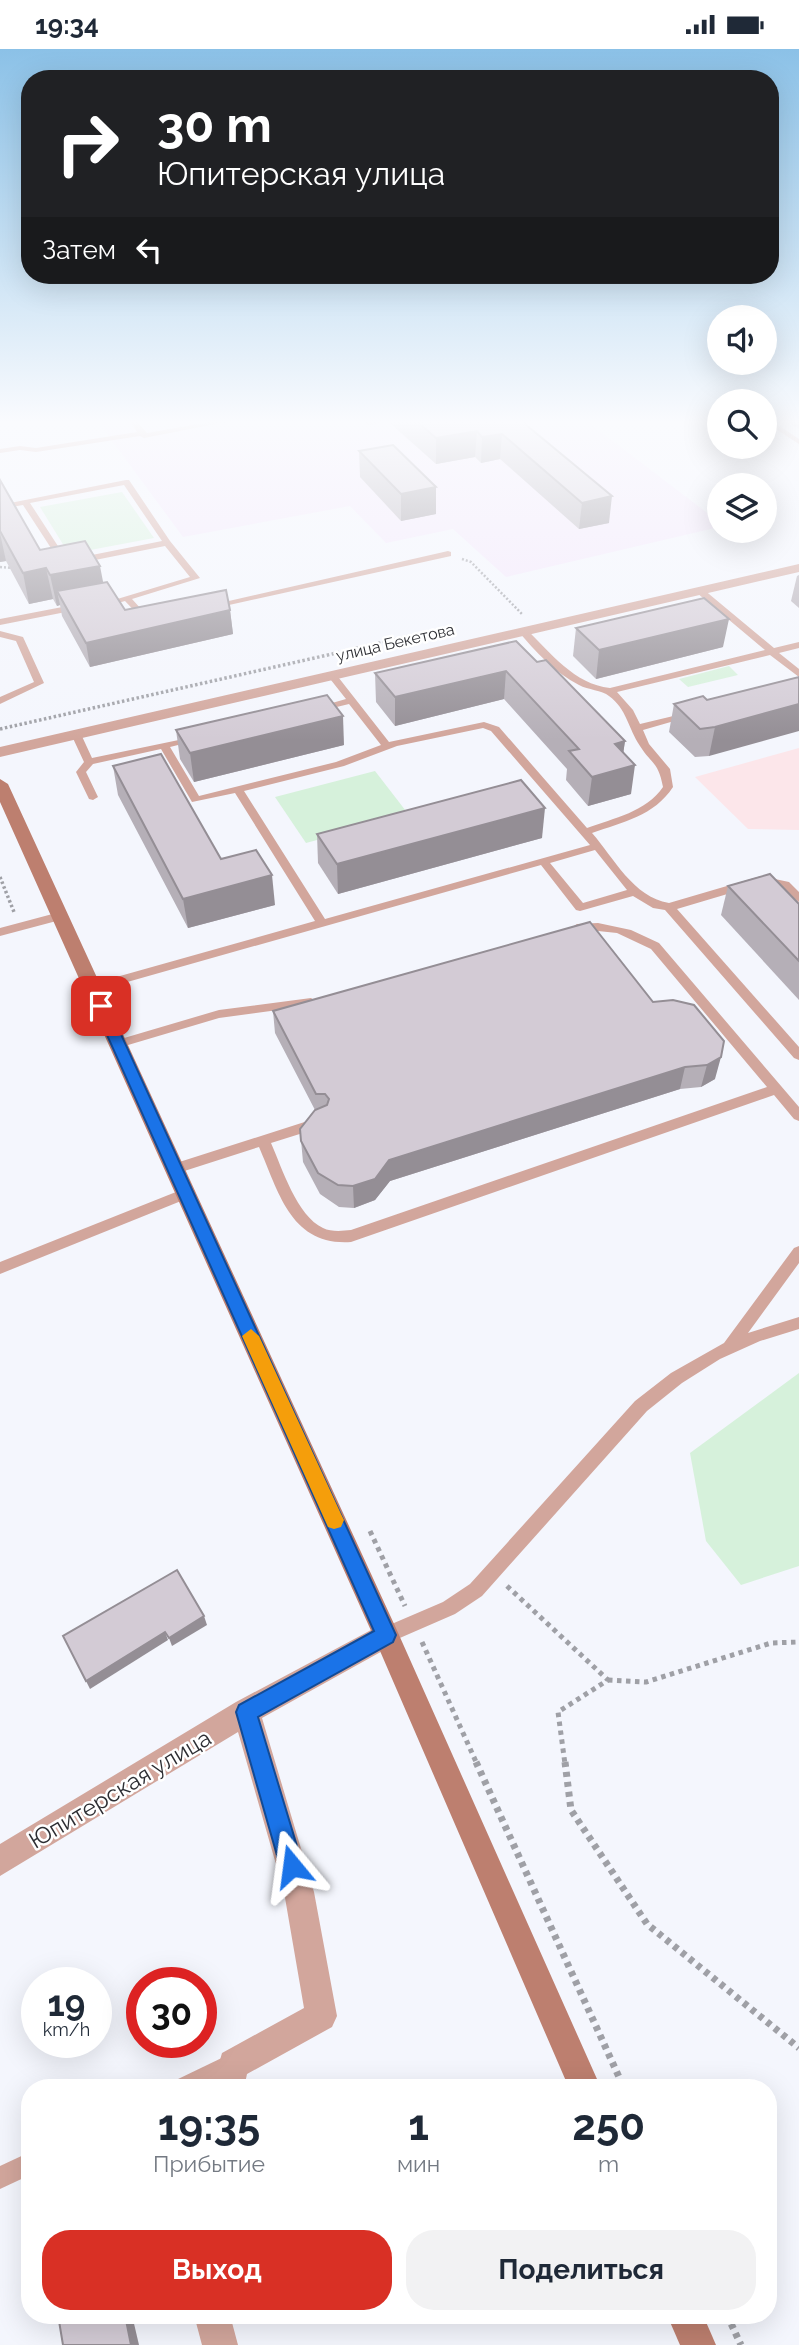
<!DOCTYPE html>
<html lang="ru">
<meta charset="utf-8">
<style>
body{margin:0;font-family:Raleway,sans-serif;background:#f2f2f3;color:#1f2937;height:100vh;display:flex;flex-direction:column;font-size:26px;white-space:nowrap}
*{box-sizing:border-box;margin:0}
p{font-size:23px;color:#747a83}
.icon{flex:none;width:38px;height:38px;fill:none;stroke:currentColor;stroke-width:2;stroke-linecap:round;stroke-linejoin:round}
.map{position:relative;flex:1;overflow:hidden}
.panel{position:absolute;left:21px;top:2030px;width:756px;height:245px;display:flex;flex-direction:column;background:#fff;border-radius:28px;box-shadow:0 7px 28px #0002}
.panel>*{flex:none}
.hud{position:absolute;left:21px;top:21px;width:758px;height:214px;border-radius:28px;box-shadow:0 7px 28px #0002;background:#202124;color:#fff;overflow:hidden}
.controls{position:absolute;left:707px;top:256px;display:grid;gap:14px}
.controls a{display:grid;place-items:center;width:70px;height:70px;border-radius:50%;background:#fff;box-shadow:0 7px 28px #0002;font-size:35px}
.speed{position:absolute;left:21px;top:1918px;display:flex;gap:14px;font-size:35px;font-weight:700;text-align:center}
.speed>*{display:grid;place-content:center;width:91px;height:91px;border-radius:50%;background:#fff;box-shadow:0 7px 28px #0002;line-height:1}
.speed small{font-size:18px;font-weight:400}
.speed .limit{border:10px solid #d22;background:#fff;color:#111}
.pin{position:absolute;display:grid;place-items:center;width:60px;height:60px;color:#fff;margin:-30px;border-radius:14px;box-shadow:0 4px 10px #0006}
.me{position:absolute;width:77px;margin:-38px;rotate:344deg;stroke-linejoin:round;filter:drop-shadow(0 0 5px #0008)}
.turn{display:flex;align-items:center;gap:24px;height:147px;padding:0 21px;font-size:32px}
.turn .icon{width:91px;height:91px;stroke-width:2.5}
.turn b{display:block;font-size:49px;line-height:60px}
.then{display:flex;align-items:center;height:66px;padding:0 21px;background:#0003;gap:14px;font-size:26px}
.eta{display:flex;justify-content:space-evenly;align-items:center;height:119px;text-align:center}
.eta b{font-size:42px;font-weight:700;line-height:49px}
.action{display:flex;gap:14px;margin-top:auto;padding:14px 21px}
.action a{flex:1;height:80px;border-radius:28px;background:#d93025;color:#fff;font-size:28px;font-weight:700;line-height:80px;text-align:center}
.action a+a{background:#f2f2f3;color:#1f2937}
.status{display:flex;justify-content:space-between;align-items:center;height:49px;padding:0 35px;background:#fff;direction:ltr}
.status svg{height:19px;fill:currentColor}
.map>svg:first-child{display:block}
.education{fill:#fce6ea}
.medical{fill:#f4e7fb}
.green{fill:#d6f1db}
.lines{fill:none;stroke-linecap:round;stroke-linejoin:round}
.path-far3{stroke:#9fa0a6;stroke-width:2.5;stroke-dasharray:2 2;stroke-linecap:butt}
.path-far2{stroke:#9fa0a6;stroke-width:3.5;stroke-dasharray:2.5 2.5;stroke-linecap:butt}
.path-far1{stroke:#9fa0a6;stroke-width:5;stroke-dasharray:4.5 4.5;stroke-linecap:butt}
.path{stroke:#9fa0a6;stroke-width:7;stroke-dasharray:5 5;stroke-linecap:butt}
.lane{fill:#d2a69c;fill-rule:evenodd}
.street{fill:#d2a69c;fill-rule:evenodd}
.secondary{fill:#bd7f6f;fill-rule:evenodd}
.wall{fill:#b5afb7}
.shaded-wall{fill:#948e95}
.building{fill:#d3cbd5;stroke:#948e95;stroke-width:2}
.route{fill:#1a73e8;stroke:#114b97;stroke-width:2}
.slow{fill:#f59e0b}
.labels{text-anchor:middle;stroke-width:5;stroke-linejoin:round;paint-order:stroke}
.far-street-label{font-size:16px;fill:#2d2e33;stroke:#fff}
.near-street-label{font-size:23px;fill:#2d2e33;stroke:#fff}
</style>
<div class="status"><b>19:34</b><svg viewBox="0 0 49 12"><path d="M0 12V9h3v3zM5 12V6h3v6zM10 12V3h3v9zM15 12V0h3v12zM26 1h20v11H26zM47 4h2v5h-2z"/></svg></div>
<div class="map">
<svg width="799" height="2296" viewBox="0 0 799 2296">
<rect width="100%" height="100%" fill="#f4f6fd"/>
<path class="education" d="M799 699V781L748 780 695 728Z"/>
<path class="medical" d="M96 370H584L719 473V478L506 528 453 480 386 494 350 457 183 488Z"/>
<g class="green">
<path d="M122 443 154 489 69 505 40 458Z"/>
<path d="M729 617 738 626 688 638 679 630Z"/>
<path d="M375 722 409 766 306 794 275 748Z"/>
<path d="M799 1324V1517L741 1536 706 1492 690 1404Z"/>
</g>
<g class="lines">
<g class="path-far3">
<path d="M462 510 471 513 522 565"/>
<path d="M0 518 13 519"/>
<path d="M355 599 423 584"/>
</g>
<g class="path-far2">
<path d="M0 680 363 598"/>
<path d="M0 828 14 863"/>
</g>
<g class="path-far1">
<path d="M370 1482 405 1557"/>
<path d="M507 1537 608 1631 558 1663 565 1715"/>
<path d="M422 1593 477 1715"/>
<path d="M608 1631 646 1633 771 1594 799 1593"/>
</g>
<g class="path">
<path d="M476 1713 624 2039"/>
<path d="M565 1713 571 1761 647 1875 799 1999"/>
<path d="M727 2266 741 2296"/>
</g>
<g class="lane">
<path d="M129 370H135L147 384 227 370H241L144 389 140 387 36 403 20 401 0 404V400L20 397 36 399 137 383Z"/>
<path d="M355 370H394L370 376Z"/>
<path d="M765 370H769L799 390V395L765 373Z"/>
<path d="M126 431H129L170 492 200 529 132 550 151 571 146 574 125 552 118 554 114 551 190 528 165 497 65 517 62 516 23 456 0 460V456ZM124 436 162 492 67 511 30 454Z"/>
<path d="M448 502 451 503V507L211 560 207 557Z"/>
<path d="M697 540H703L774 599 799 593V599L779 604 799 620V628L770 606 617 643 633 661 640 675 690 663 695 666 643 681 649 695 670 720 673 738C654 767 623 773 592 784 614 809 633 848 669 854L761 827 789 833 799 843V853L781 839 761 835 677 860 799 998V1011L794 1009 665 861 653 859 633 847 580 862 576 861 541 816 92 943 88 942 86 939 88 936 315 872 235 744 192 753 161 700 93 715 86 723 98 748 93 751 89 750 76 723 84 713 71 685 72 683H80L92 709 198 687V691L170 698 199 747 336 713 381 696 349 655 316 663 311 660 346 650 327 626 332 623 335 624 389 693 484 673 499 678 587 779C614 769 646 763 663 738 658 712 652 716 640 697 628 679 627 660 609 647 602 641 588 641 579 636 555 624 535 602 518 582L526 580C551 604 574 635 610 639L765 601 697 544ZM483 679 491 682 590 796 325 870 244 742 344 717 397 697ZM595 801 627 841 583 854 550 814Z"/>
<path d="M78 555 82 558 81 560 0 576V570Z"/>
<path d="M0 582 23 588 44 634 0 655V648L34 633 16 592 0 588Z"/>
<path d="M60 863 64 864V870L0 887V879Z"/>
<path d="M598 874 631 881 659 894 799 1058V1072L794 1070 774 1046 351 1193C291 1197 279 1144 259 1098L175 1125 170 1124 168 1120 170 1116 317 1069 322 1070 324 1074 322 1078 271 1094C282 1119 297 1167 323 1179 331 1183 342 1182 351 1181L767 1038 651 900 617 884 598 882 577 883 571 879 577 875Z"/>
<path d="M311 949 317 953 315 956 219 969 118 999 112 995 114 992 219 961Z"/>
<path d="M186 1139 191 1140 193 1144 191 1148 0 1225V1213Z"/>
<path d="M799 1197V1214L748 1284 799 1268V1280L760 1292 720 1310 682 1334 647 1362 482 1547 455 1565 386 1595 380 1592 377 1586 380 1580 443 1553 470 1535 635 1352 671 1324 724 1294 794 1199Z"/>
<path d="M232 2004 240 2007 243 2015 240 2023 207 2039H173L176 2031Z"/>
<path d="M30 2103V2126L0 2140V2117Z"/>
</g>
<g class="street">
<path d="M799 515V523L0 708V698Z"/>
<path d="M386 1573 395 1577 399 1586 395 1595 262 1669 314 1843 337 1967 332 1978 247 2025 244 2039H212L222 2004 304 1959 284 1843 238 1683 0 1827V1795L236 1653Z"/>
<path d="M194 2266H230L238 2296H202Z"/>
</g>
<g class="secondary">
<path d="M0 730 8 735 395 1577 601 2039H569L377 1595 0 753Z"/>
<path d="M667 2266H703L716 2296H680Z"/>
</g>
</g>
<g class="wall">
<path d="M391 370H519L609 474 579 480 500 410 481 414 475 408 436 415 391 375Z"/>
<path d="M783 370H799V380Z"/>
<path d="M359 402 436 438V465L401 472 360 428Z"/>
<path d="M0 431 40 501 103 534 125 561H230L233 585 90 618 62 567 60 556 57 557 53 550 29 555 6 512 0 513Z"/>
<path d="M799 526V559L791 552 797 527Z"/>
<path d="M576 579 723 598 596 630 573 607Z"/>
<path d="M537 613 625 692 623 704 631 745 588 757 566 731 567 720 504 650 395 677 376 653 375 624Z"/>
<path d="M799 628 709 707 695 708 669 683 674 655 707 651Z"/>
<path d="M176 681 344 696 194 733 180 710Z"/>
<path d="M113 717 221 810 275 856 188 879 118 746Z"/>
<path d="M317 785 542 789 338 845 318 814Z"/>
<path d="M728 837 799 855V951L721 866Z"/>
<path d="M673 951 715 1030 701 1038 680 1040 390 1132 375 1151 354 1159 339 1158 320 1145 303 1113 300 1080 315 1061 275 984 273 962 653 953Z"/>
</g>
<g class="shaded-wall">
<path d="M477 382 475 408 436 415V389Z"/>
<path d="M502 385 500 410 481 414 482 388Z"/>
<path d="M436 438V465L401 472V445Z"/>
<path d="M612 447 609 474 579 480 582 454Z"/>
<path d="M0 484 6 512 0 513Z"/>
<path d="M100 517 106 548 57 542 60 556 57 557 50 526Z"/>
<path d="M46 519 53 550 29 555 23 524Z"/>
<path d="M230 561 233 585 90 618 86 594Z"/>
<path d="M729 570 723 598 596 630 599 601Z"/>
<path d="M506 622 504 650 395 677V648Z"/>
<path d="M799 655V682L709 707 715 678Z"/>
<path d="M343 667 344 696 194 733 190 704Z"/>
<path d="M625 692 621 720 635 716 631 745 588 757 592 728 615 695Z"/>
<path d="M545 759 542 789 338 845 337 815Z"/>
<path d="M272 826 275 856 188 879 183 850Z"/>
<path d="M721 1008 715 1030 701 1038 707 1016Z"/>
<path d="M685 1018 680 1040 390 1132 375 1151 354 1159 353 1137 389 1111Z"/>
<path d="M204 1567 207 1576 172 1597 169 1589Z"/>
<path d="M165 1583 168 1591 90 1640 86 1632Z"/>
<path d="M125 2266H132L139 2296H131Z"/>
</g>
<g class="building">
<path d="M414 370H519L612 447 582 454 502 385 482 388 477 382 436 389Z"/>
<path d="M393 396 436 438 401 445 359 402Z"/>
<path d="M0 431 40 501 85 492 100 517 50 526 46 519 23 524 0 482Z"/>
<path d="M107 533 125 561 226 541 230 561 86 594 57 542Z"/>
<path d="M704 549 729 570 599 601 576 579Z"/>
<path d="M516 592 537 613 546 611 625 692 615 695 635 716 592 728 569 702 579 700 506 622 395 648 375 624Z"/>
<path d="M799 628V655L715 678 700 680 674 655 703 647 707 651Z"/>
<path d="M327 646 343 667 190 704 176 681Z"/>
<path d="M161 705 221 810 256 801 272 826 183 850 113 717Z"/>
<path d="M521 731 545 759 337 815 317 785Z"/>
<path d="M770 825 799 855V912L728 837Z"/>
<path d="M590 873 653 953 673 951 694 956 724 992 721 1008 707 1016 685 1018 389 1111 375 1130 353 1137 338 1136 318 1124 301 1092 300 1080 315 1061 327 1056 329 1050 325 1045H316L273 962Z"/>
<path d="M177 1521 204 1567 169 1589 165 1583 86 1632 63 1587Z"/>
<path d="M58 2266H125L131 2296H63Z"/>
</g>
<linearGradient id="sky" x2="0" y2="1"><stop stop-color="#8bc1e7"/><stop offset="0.54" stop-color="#fafbfe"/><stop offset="1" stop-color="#fafbfe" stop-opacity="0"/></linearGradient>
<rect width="799" height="691" fill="url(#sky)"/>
<path class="route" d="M101 952 108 957 396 1586 393 1593 258 1668 303 1817 299 1825 292 1828 284 1825 280 1817 236 1663 239 1656 374 1582 94 957Z"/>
<path class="slow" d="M251 1280 259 1287 341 1465 344 1471 341 1478 334 1480 328 1478 242 1287Z"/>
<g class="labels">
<g class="far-street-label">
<text transform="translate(395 593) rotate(-13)" y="6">улица Бекетова</text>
</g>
<g class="near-street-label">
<text transform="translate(120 1740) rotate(-31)" y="8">Юпитерская улица</text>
</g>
</g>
</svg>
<div class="controls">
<a><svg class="icon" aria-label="sound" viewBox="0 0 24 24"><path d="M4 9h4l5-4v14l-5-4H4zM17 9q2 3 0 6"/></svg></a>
<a><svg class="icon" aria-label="search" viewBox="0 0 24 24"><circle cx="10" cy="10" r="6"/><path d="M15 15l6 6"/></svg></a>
<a><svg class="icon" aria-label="layers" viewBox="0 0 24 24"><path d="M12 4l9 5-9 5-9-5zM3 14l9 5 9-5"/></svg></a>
</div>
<div class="speed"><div>19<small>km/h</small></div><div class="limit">30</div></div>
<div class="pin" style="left:101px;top:957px;background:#d93025"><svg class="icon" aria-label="arrive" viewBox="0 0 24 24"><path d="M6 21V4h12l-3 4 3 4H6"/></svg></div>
<svg class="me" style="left:292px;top:1817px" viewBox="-20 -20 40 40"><path d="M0-17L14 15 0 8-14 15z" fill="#1a73e8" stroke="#fff" stroke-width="4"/></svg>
<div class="hud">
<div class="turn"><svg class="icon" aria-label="right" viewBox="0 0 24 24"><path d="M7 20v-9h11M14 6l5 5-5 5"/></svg><div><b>30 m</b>Юпитерская улица</div></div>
<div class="then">Затем<svg class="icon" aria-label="left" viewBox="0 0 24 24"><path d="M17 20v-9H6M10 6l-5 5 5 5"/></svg></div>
</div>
<section class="panel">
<div class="eta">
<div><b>19:35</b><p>Прибытие</p></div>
<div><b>1</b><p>мин</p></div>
<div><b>250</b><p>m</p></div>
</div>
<div class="action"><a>Выход</a><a>Поделиться</a></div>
</section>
</div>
